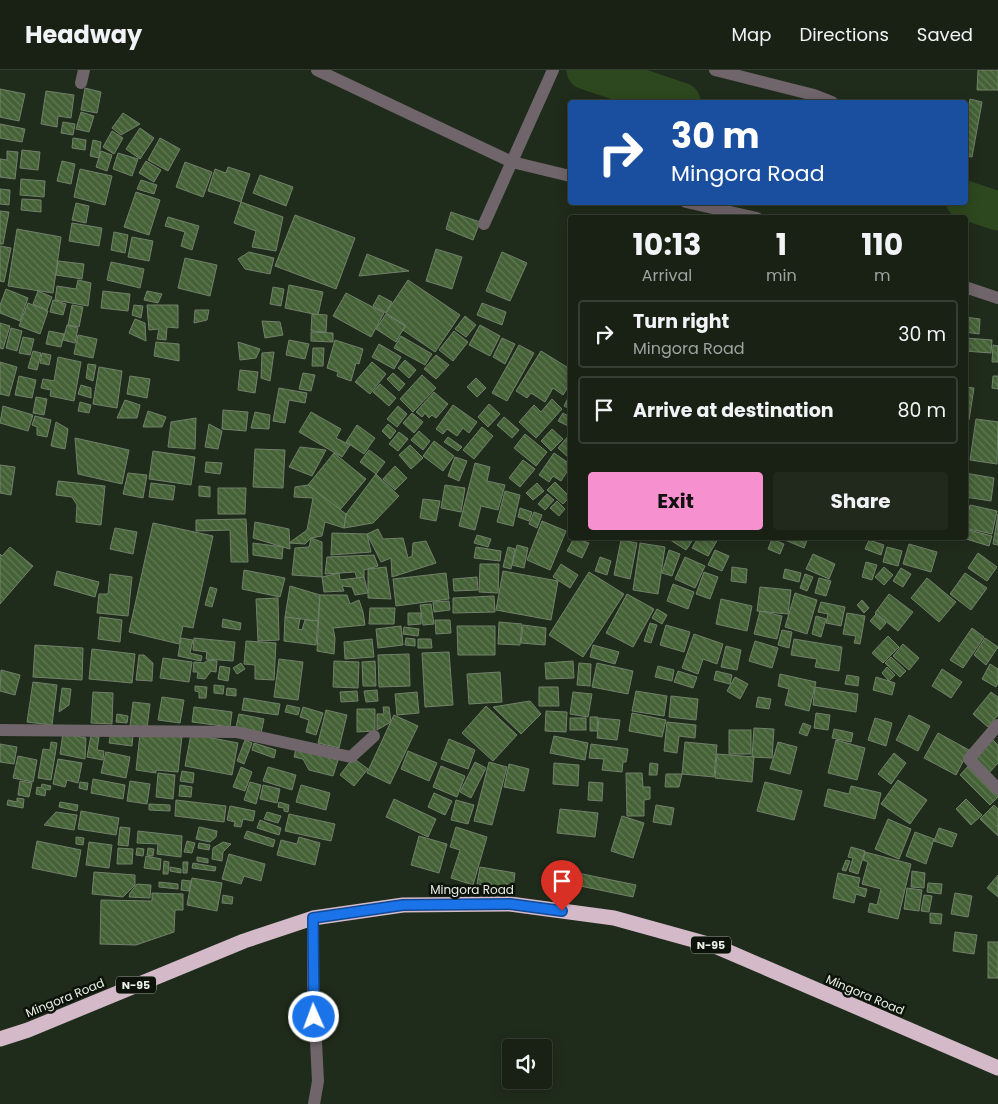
<!DOCTYPE html>
<style>
body{margin:0;font-family:Poppins,sans-serif;background:#21291d;color:#f1f3f6;height:100vh;display:flex;flex-direction:column;font-size:19px;white-space:nowrap}
*{box-sizing:border-box;margin:0}
p{font-size:16px;color:#9fa3a0}
.icon{flex:none;width:28px;height:28px;fill:none;stroke:currentColor;stroke-width:2;stroke-linecap:round;stroke-linejoin:round}
.map{position:relative;flex:1;overflow:hidden}
.details{position:absolute;left:568px;top:145px;width:400px;height:325px;display:flex;flex-direction:column;background:#182114;border-radius:5px;box-shadow:0 2px 12px #0003,0 0 0 1px #363e34}
.details>*{flex:none}
.top-card{position:absolute;left:568px;top:30px;width:400px;height:105px;border-radius:5px;box-shadow:0 2px 12px #0003,0 0 0 1px #363e34;background:#1a4fa0;color:#fff;overflow:hidden}
.controls{position:absolute;left:502px;top:969px;display:grid;gap:10px}
.controls a{display:grid;place-items:center;width:50px;height:50px;border-radius:5px;background:#182114;box-shadow:0 2px 12px #0003,0 0 0 1px #363e34;font-size:25px}
.pin{position:absolute;display:grid;place-items:center;width:42px;height:42px;color:#fff;margin:-51px -21px;border-radius:50% 50% 50% 0;rotate:-45deg;box-shadow:0 0 5px #0007}
.pin .icon{rotate:45deg}
.me{position:absolute;width:55px;margin:-28px;rotate:358deg;stroke-linejoin:round;filter:drop-shadow(0 0 4px #0008)}
.turn{display:flex;align-items:center;gap:18px;height:105px;padding:0 20px;font-size:22px}
.turn .icon{width:65px;height:65px;stroke-width:2.5}
.turn b{display:block;font-size:35px;line-height:42px}
.eta{display:flex;justify-content:space-evenly;align-items:center;height:85px;text-align:center}
.eta b{font-size:30px;font-weight:700;line-height:35px}
.action{display:flex;gap:10px;margin-top:auto;padding:10px 20px}
.action a{flex:1;height:58px;border-radius:5px;background:#f790ce;color:#111;font-size:20px;font-weight:700;line-height:58px;text-align:center}
.action a+a{background:#21291d;color:#f1f3f6}
ul{padding:0;list-style:none}
li{display:flex;align-items:center;gap:15px;height:68px;margin:0 10px 8px;padding:0 10px;border:2px solid #363e34;border-radius:5px}
li div{flex:1}
li b{display:block;font-size:19px}
li em{font-style:normal}
header{display:flex;align-items:center;gap:30px;box-sizing:border-box;height:70px;padding:0 25px;background:#182114;border-bottom:1px solid #363e34}
header strong{font-size:24px}
nav{display:flex;gap:28px;margin-inline-start:auto;font-size:18px}
.map>svg:first-child{display:block}
.lines{fill:none;stroke-linecap:round;stroke-linejoin:round}
.river{stroke:#2d481e;stroke-width:39}
.building{fill:url(#building-back-hatch);stroke:#72806b}
.minor{stroke:#70656b;stroke-width:12}
.highway{stroke:#d4bac9;stroke-width:15}
.route-casing{stroke:#114b97;stroke-width:12}
.route{stroke:#1a73e8;stroke-width:9}
.labels{text-anchor:middle;stroke-width:5;stroke-linejoin:round;paint-order:stroke}
.shield{fill:#0d130b;stroke:#a7aea4;stroke-width:1}
.shield-label{font-size:11px;font-weight:bold;fill:#e9f1e6}
.street-label{font-size:12px;fill:#e9f1e6;stroke:#0d130b}
</style>
<header>
<strong>Headway</strong>
<nav><a>Map</a><a>Directions</a><a>Saved</a></nav>
</header>
<div class="map">
<svg width="998" height="1034" viewBox="0 0 998 1034">
<defs>
<pattern id="building-back-hatch" width="6" height="6" patternUnits="userSpaceOnUse" patternTransform="scale(1.25)"><rect width="6" height="6" fill="#456237"/><path d="M-1 5l2 2M0 0l6 6M5-1l2 2" fill="none" stroke="#607954"/></pattern>
</defs>
<rect width="100%" height="100%" fill="#202c1b"/>
<g class="lines">
<g class="river">
<path d="M586 0 681 32"/>
<path d="M965 130 998 141"/>
</g>
</g>
<g class="building">
<path d="M978 0H998V20H977Z"/>
<path d="M85 18 101 22 97 43 81 40Z"/>
<path d="M0 19 25 24 19 51 0 47Z"/>
<path d="M46 21 74 25 71 48 58 46 57 57 41 54Z"/>
<path d="M970 29 982 32 972 87 965 86V55Z"/>
<path d="M81 42 94 46 89 62 76 59Z"/>
<path d="M123 43 140 54 121 65 112 58Z"/>
<path d="M63 52 75 54 73 65 61 63Z"/>
<path d="M0 54 25 59 22 72 0 68Z"/>
<path d="M140 58 154 68 140 89 126 79Z"/>
<path d="M112 61 123 68 114 84 103 77Z"/>
<path d="M73 68 86 70 85 80 72 78Z"/>
<path d="M160 68 180 79 168 101 148 90Z"/>
<path d="M93 70 101 72 99 88 90 86Z"/>
<path d="M22 80 40 82 38 100 20 98Z"/>
<path d="M7 81 18 82 15 109 0 107V89L7 90Z"/>
<path d="M101 81 112 85 107 101 96 97Z"/>
<path d="M118 83 138 89 132 106 113 99Z"/>
<path d="M62 91 75 94 71 114 57 111Z"/>
<path d="M146 91 161 100 154 112 139 103Z"/>
<path d="M185 92 212 102 203 127 176 117Z"/>
<path d="M228 97 250 104 241 132 208 121 215 99 226 103Z"/>
<path d="M80 99 112 106 105 135 74 127Z"/>
<path d="M260 105 293 117 286 136 253 123Z"/>
<path d="M21 109 45 111 44 127 20 125Z"/>
<path d="M141 110 157 115 154 124 137 119Z"/>
<path d="M0 119 10 120 9 135 0 134Z"/>
<path d="M136 122 160 130 149 165 124 157Z"/>
<path d="M22 129 41 130V142L21 140Z"/>
<path d="M241 132 283 147 276 181 252 177 256 161 234 153Z"/>
<path d="M76 133 89 136 86 153 72 150Z"/>
<path d="M0 141 9 142 3 174H0Z"/>
<path d="M451 142 480 152 473 170 446 159Z"/>
<path d="M295 145 355 168 336 219 275 196Z"/>
<path d="M168 147 199 156 192 180 181 176 185 162 165 156Z"/>
<path d="M72 153 102 158 99 176 69 171Z"/>
<path d="M17 159 61 167 53 223 8 216Z"/>
<path d="M114 162 128 165 125 183 111 180Z"/>
<path d="M132 167 153 171 149 191 128 187Z"/>
<path d="M0 176 11 178 4 212 0 211Z"/>
<path d="M436 179 462 187 452 219 426 211Z"/>
<path d="M249 182 274 188 270 204 245 199 238 189Z"/>
<path d="M502 182 527 193 510 231 486 221Z"/>
<path d="M367 184 409 201 359 206Z"/>
<path d="M185 188 217 195 210 226 178 218Z"/>
<path d="M58 191 84 194 82 209 56 205Z"/>
<path d="M111 192 144 199 140 218 107 210Z"/>
<path d="M78 210 91 213 88 236 55 230 57 216 76 219Z"/>
<path d="M408 210 460 245 435 282 403 260 406 256 386 243Z"/>
<path d="M289 215 323 222 318 245 285 238Z"/>
<path d="M273 217 284 219 281 236 270 234Z"/>
<path d="M6 219 28 228 20 251 0 243V235Z"/>
<path d="M38 221 52 227 47 240 33 234Z"/>
<path d="M103 221 130 224 128 241 101 238Z"/>
<path d="M147 221 162 224 158 233 144 230Z"/>
<path d="M346 223 384 243 371 267 333 246Z"/>
<path d="M379 225 392 232 386 243 373 236Z"/>
<path d="M53 230 66 234 63 245 50 242Z"/>
<path d="M28 233 48 241 40 264 19 256Z"/>
<path d="M482 233 506 242 502 255 477 245Z"/>
<path d="M72 235 83 237 79 257 68 255Z"/>
<path d="M134 235 143 236 141 248 132 245Z"/>
<path d="M147 235H178V258L167 257 166 270 157 269 159 259 149 260Z"/>
<path d="M195 240H209L207 250 194 253Z"/>
<path d="M312 244 327 245 326 262 311 261Z"/>
<path d="M386 244 405 256 396 272 376 259Z"/>
<path d="M465 246 476 255 466 267 455 259Z"/>
<path d="M965 247 980 249 979 264 965 262Z"/>
<path d="M135 249 145 253 146 271 129 263Z"/>
<path d="M262 251 280 252 283 265 265 268Z"/>
<path d="M0 253 10 256 3 279 0 278Z"/>
<path d="M67 255 78 258 75 273 63 270Z"/>
<path d="M480 255 500 266 490 286 469 275Z"/>
<path d="M11 258 22 261 17 281 6 278Z"/>
<path d="M49 261 64 264 61 277 46 274Z"/>
<path d="M454 261 468 272 453 291 439 280Z"/>
<path d="M311 262 333 263V272L311 271Z"/>
<path d="M78 265 97 269 93 288 74 284Z"/>
<path d="M401 266 432 284 425 295 394 278Z"/>
<path d="M23 267 34 269 30 285 19 283Z"/>
<path d="M502 268 515 274 505 294 493 287Z"/>
<path d="M965 268 992 270 991 283 965 281Z"/>
<path d="M289 270 309 274 305 289 286 285Z"/>
<path d="M335 270 363 279 359 294 356 293 351 311 337 306 338 302 327 298Z"/>
<path d="M156 272 179 274V291L154 286Z"/>
<path d="M238 272 260 279 256 288 240 290Z"/>
<path d="M379 274 401 287 394 299 372 287Z"/>
<path d="M519 275 534 283 507 331 492 323Z"/>
<path d="M993 275 998 276V292H992Z"/>
<path d="M313 278H324L323 296H312Z"/>
<path d="M33 281 41 283 37 300 28 298Z"/>
<path d="M541 281 570 299V314L563 325 553 318 545 332 531 323 527 328 516 321Z"/>
<path d="M274 282 270 311 261 308 262 283Z"/>
<path d="M42 283 51 285 49 295 40 293Z"/>
<path d="M436 285 449 295 436 309 424 299Z"/>
<path d="M58 287 81 292 74 331 50 326 51 320 41 318 43 309 54 311Z"/>
<path d="M405 290 416 300 409 308 398 298Z"/>
<path d="M0 292 17 297 9 326 0 324Z"/>
<path d="M372 292 386 304 370 324 355 312Z"/>
<path d="M88 294 96 295 93 311 86 308Z"/>
<path d="M99 297 122 301 117 338 93 334Z"/>
<path d="M240 300 258 302 255 323 238 320Z"/>
<path d="M303 303 315 305 311 321 299 319Z"/>
<path d="M393 303 405 314 399 321 387 309Z"/>
<path d="M422 305 436 318 413 342 400 329Z"/>
<path d="M19 306 36 310 32 328 15 325Z"/>
<path d="M130 306 150 309 147 328 127 324Z"/>
<path d="M993 306H998V319L992 318Z"/>
<path d="M476 308 486 318 477 327 467 317Z"/>
<path d="M380 314 396 328 389 336 373 322Z"/>
<path d="M81 315 91 318V328L78 324Z"/>
<path d="M965 317 974 318 969 350 965 349Z"/>
<path d="M279 318 307 323 305 333 289 330 285 353 273 351Z"/>
<path d="M434 322 448 334 436 348 432 345 429 348 425 343 422 347 416 342Z"/>
<path d="M570 324V339L564 336Z"/>
<path d="M36 327 47 329 44 345 33 343Z"/>
<path d="M552 329 562 339 536 368 519 352 534 335 541 342Z"/>
<path d="M125 330 140 335 137 348H117Z"/>
<path d="M80 332 91 335 89 343 78 341Z"/>
<path d="M489 334 500 344 488 357 478 347Z"/>
<path d="M453 335 477 352 469 363 463 358 457 366 447 359 443 364 436 359Z"/>
<path d="M3 336 33 345 28 361 0 353Z"/>
<path d="M398 336 407 344 397 357 387 349Z"/>
<path d="M223 340 248 342 246 361 222 359Z"/>
<path d="M148 341 166 347 162 357H143Z"/>
<path d="M255 342 270 345 269 359 251 358Z"/>
<path d="M311 342 341 359 336 368 350 375 342 387 299 362Z"/>
<path d="M412 343 423 352 414 363 403 353Z"/>
<path d="M563 343 570 347V357L558 351Z"/>
<path d="M35 346 51 350 47 367 37 365V357L32 355Z"/>
<path d="M504 347 519 360 512 368 497 355Z"/>
<path d="M196 348 195 379 168 377 171 352Z"/>
<path d="M976 349 998 352 997 394 970 390Z"/>
<path d="M56 352 68 359 65 379 51 376Z"/>
<path d="M209 354 222 361 218 379 205 377Z"/>
<path d="M388 354 396 361 390 369 382 361Z"/>
<path d="M357 355 375 368 364 384 346 372Z"/>
<path d="M482 357 493 366 474 389 463 380Z"/>
<path d="M552 359 563 369 551 381 541 371Z"/>
<path d="M419 361 430 371 423 380 411 370Z"/>
<path d="M399 362 408 369 398 381 389 374Z"/>
<path d="M525 364 547 382 536 396 514 378Z"/>
<path d="M570 364V389L558 378Z"/>
<path d="M448 367 462 377 458 381 444 372Z"/>
<path d="M75 368 129 380 122 414 78 404Z"/>
<path d="M434 371 454 386 443 401 423 386Z"/>
<path d="M410 375 423 388 411 399 399 385Z"/>
<path d="M300 377 326 380 312 406 289 397Z"/>
<path d="M255 379 285 380 283 418 253 417Z"/>
<path d="M369 380 385 392 376 404 360 392Z"/>
<path d="M153 381 195 387 191 415 149 409Z"/>
<path d="M334 383 366 409 339 441 308 415Z"/>
<path d="M554 383 570 394V397L561 411 553 406 549 412 539 405Z"/>
<path d="M455 387 467 391 459 411 448 406Z"/>
<path d="M523 390 535 399 520 417 509 408Z"/>
<path d="M206 392 222 393 220 404 205 402Z"/>
<path d="M475 393 490 397 487 411 505 415 498 440 481 436 475 460 459 456Z"/>
<path d="M0 395 15 397 11 425 0 423Z"/>
<path d="M395 396 407 408 395 420 383 409Z"/>
<path d="M128 403 147 405 143 428 123 424Z"/>
<path d="M965 403 994 408 991 431 965 427Z"/>
<path d="M376 404 399 426 373 453 344 458 346 444Z"/>
<path d="M58 411 105 416 101 455 76 452 77 435 72 427 56 425Z"/>
<path d="M555 412 570 427 563 434 547 420Z"/>
<path d="M151 413 175 416 173 430 149 427Z"/>
<path d="M537 413 544 421 533 430 526 423Z"/>
<path d="M308 415 346 444 344 458 325 452 322 466 311 468 305 474 289 473 307 460 313 428 294 427 295 417Z"/>
<path d="M445 415 465 418 461 442 441 438Z"/>
<path d="M199 416 210 417V427L199 426Z"/>
<path d="M218 418H246L245 444H218Z"/>
<path d="M505 421 520 425 513 456 497 452Z"/>
<path d="M547 424 554 430 545 440 538 434Z"/>
<path d="M423 429 440 431 436 451 420 448Z"/>
<path d="M557 431 565 439 559 446 550 438Z"/>
<path d="M970 435 997 441 992 464 965 458Z"/>
<path d="M520 438 532 442 529 451 518 447Z"/>
<path d="M534 442 542 445 537 458 529 454Z"/>
<path d="M998 444V475L993 474Z"/>
<path d="M246 449 248 492H231L230 460 196 461V450Z"/>
<path d="M542 451 566 461 550 500 527 490Z"/>
<path d="M255 452 289 459 290 479 253 468Z"/>
<path d="M153 453 213 466 193 558 183 556 179 574 129 562Z"/>
<path d="M115 458 137 462 133 484 110 479Z"/>
<path d="M378 459 383 469 403 468 408 488 412 486 413 473 426 471 436 493 392 507 391 488 381 492 367 464Z"/>
<path d="M965 459 992 466 989 476 963 468H965Z"/>
<path d="M332 463 367 464 371 482 331 485Z"/>
<path d="M477 465 491 469 488 477 474 473Z"/>
<path d="M311 468 322 472V507L292 505 295 478 309 477Z"/>
<path d="M574 468 589 473 582 488 567 481Z"/>
<path d="M667 468H694L686 480Z"/>
<path d="M698 468 718 469 708 486 692 478Z"/>
<path d="M786 468H808L804 478 785 470Z"/>
<path d="M772 469 784 474 780 484 768 479Z"/>
<path d="M621 470 637 473 630 509 614 505Z"/>
<path d="M869 470 884 475 881 485 865 479Z"/>
<path d="M253 473 283 477 282 489 253 485Z"/>
<path d="M640 473 665 477 658 524 633 520Z"/>
<path d="M909 474 937 482 931 502 903 494Z"/>
<path d="M517 475 528 478 524 498 512 495Z"/>
<path d="M10 477 33 496 0 534V484L2 486Z"/>
<path d="M476 477 501 481 500 491 474 488Z"/>
<path d="M508 477 515 479 511 499 503 497Z"/>
<path d="M887 477 902 481 898 496 883 492Z"/>
<path d="M669 480 680 484 672 506 662 503Z"/>
<path d="M715 480 729 486 722 501 708 495Z"/>
<path d="M978 483 997 497 987 511 968 498Z"/>
<path d="M813 484 835 494 829 509 806 499Z"/>
<path d="M374 485 378 496 364 500V507L357 509 355 502 325 504 327 487Z"/>
<path d="M600 487 611 491 607 505 595 501Z"/>
<path d="M685 487 705 496 695 518 675 509Z"/>
<path d="M866 492 877 495 872 510 862 507Z"/>
<path d="M480 494H499L498 523 479 522Z"/>
<path d="M561 494 578 505 570 518 553 507Z"/>
<path d="M386 497 391 529 368 528V499Z"/>
<path d="M732 497 747 499 746 513 731 511Z"/>
<path d="M884 497 893 505 884 515 875 507Z"/>
<path d="M901 498 911 504 903 517 893 511Z"/>
<path d="M785 499 801 503 799 512 783 508Z"/>
<path d="M244 500 285 508 280 527 242 519Z"/>
<path d="M57 501 99 512 95 527 54 515Z"/>
<path d="M503 501 558 511 551 550 496 540Z"/>
<path d="M589 502 624 524 583 587 549 565Z"/>
<path d="M704 502 718 507 710 529 696 524Z"/>
<path d="M339 503 340 510 364 507 368 523 355 525 352 517 342 516 344 521 324 522 322 507Z"/>
<path d="M446 503 449 529 396 536 393 509Z"/>
<path d="M965 503 987 518 971 540 950 524Z"/>
<path d="M110 504 132 507 128 546 97 543 99 524H108Z"/>
<path d="M805 504 813 507 807 521 800 518Z"/>
<path d="M477 507 478 520 454 521 453 509Z"/>
<path d="M819 508 831 511 826 526 815 523Z"/>
<path d="M927 508 956 532 939 552 911 528Z"/>
<path d="M673 514 694 522 688 539 667 531Z"/>
<path d="M290 516 320 525 318 551 285 547Z"/>
<path d="M210 517 217 519 212 537 205 535Z"/>
<path d="M760 517 791 520 788 544 757 541Z"/>
<path d="M795 523 817 530 807 564 785 557Z"/>
<path d="M627 524 654 539 633 577 606 563Z"/>
<path d="M889 524 913 542 898 561 875 543Z"/>
<path d="M320 525H347L350 534 359 530 363 542 365 555 333 558 335 568 334 584 317 581Z"/>
<path d="M494 526 495 542 453 543V528Z"/>
<path d="M278 528 279 570 258 571 256 529Z"/>
<path d="M721 529 752 536 747 561 716 554Z"/>
<path d="M862 530 869 538 864 543 857 535Z"/>
<path d="M449 531 450 540 434 542 433 532Z"/>
<path d="M821 532 845 537 841 556 826 553 828 544 818 542Z"/>
<path d="M431 534 434 554 423 555 420 535Z"/>
<path d="M370 538H395L394 554H369Z"/>
<path d="M657 539 667 545 662 554 652 548Z"/>
<path d="M760 541 782 546 777 569 754 564Z"/>
<path d="M408 543H421V554L408 555Z"/>
<path d="M847 543 865 546 860 574 854 573 856 566 843 564Z"/>
<path d="M876 544 886 553 880 560 870 551Z"/>
<path d="M816 546 826 549 821 567 812 564Z"/>
<path d="M100 547 122 550 120 572 98 569Z"/>
<path d="M285 547 300 549 298 559 302 560 305 550 318 551 316 575 284 571Z"/>
<path d="M223 549 241 553 240 560 222 557Z"/>
<path d="M435 550H450L451 563 436 564Z"/>
<path d="M499 552 522 554 520 575 498 574Z"/>
<path d="M650 553 657 555 651 573 644 571Z"/>
<path d="M523 555 546 558 545 575 521 573Z"/>
<path d="M666 555 690 562 684 582 660 575Z"/>
<path d="M401 556 403 575 378 578 376 559Z"/>
<path d="M457 556H495V585H458Z"/>
<path d="M404 557 419 559 418 566 403 564Z"/>
<path d="M972 558 984 567 963 598 950 590Z"/>
<path d="M782 560 792 562 789 578 778 575Z"/>
<path d="M694 564 723 574 717 594 703 589 698 604 682 598Z"/>
<path d="M888 566 899 577 883 593 872 583Z"/>
<path d="M181 568 193 570 190 583 202 586 201 591 178 586Z"/>
<path d="M194 568 235 572 233 591 206 589 207 582 193 580Z"/>
<path d="M406 568 415 569V576L405 575Z"/>
<path d="M985 568 998 577 986 595 974 585Z"/>
<path d="M372 569 374 587 345 589 344 572Z"/>
<path d="M418 569H431L432 578H418Z"/>
<path d="M794 569 842 577 839 601 815 597 817 589 791 585Z"/>
<path d="M246 571 276 573 274 610 255 609V595L244 594Z"/>
<path d="M755 571 778 578 772 598 749 591Z"/>
<path d="M903 574 919 588 909 600 893 586Z"/>
<path d="M35 575 83 578 82 610 33 607Z"/>
<path d="M593 575 619 582 615 594 590 587Z"/>
<path d="M726 576 741 580 737 600 721 597Z"/>
<path d="M92 579 135 584 132 613 89 609Z"/>
<path d="M449 582 453 635 425 637 422 583Z"/>
<path d="M409 584 410 616 379 617 378 585Z"/>
<path d="M139 585H144L153 593 152 611 136 610Z"/>
<path d="M891 587 906 601 900 607 885 593Z"/>
<path d="M163 588 192 592 189 612 160 608Z"/>
<path d="M279 589 303 592 298 630 274 627Z"/>
<path d="M208 590 217 591 216 602 211 601 205 609 197 608 198 602H193L194 592 204 593Z"/>
<path d="M334 591 359 592 358 618 333 617Z"/>
<path d="M375 591 376 616H363L362 592Z"/>
<path d="M573 591 574 608 546 609 545 593Z"/>
<path d="M241 593 245 599 237 604 233 598Z"/>
<path d="M579 593 591 594 590 616 577 615Z"/>
<path d="M597 593 633 601 628 624 592 617Z"/>
<path d="M990 594 998 599V613L996 617 982 609Z"/>
<path d="M220 596 230 598 228 611 218 609Z"/>
<path d="M658 596 674 600 672 611 655 607Z"/>
<path d="M887 597 895 605 889 611 882 603Z"/>
<path d="M942 599 962 612 951 628 932 616Z"/>
<path d="M1 600 20 605 15 625 0 621Z"/>
<path d="M678 601 697 607 693 618 674 612Z"/>
<path d="M716 601 732 605 730 614 714 610Z"/>
<path d="M500 602 502 632 469 634 467 604Z"/>
<path d="M780 604 816 612 809 641 785 635 789 619 778 616Z"/>
<path d="M847 605 859 607 858 616 845 614Z"/>
<path d="M735 607 748 614 740 629 727 621Z"/>
<path d="M876 607 895 613 892 625 873 620Z"/>
<path d="M33 612 57 615 52 655 27 652Z"/>
<path d="M214 615 224 616 223 624 214 623Z"/>
<path d="M195 616 207 617 206 628H199V622L195 621Z"/>
<path d="M539 617H558L559 636H539Z"/>
<path d="M815 617 858 624 856 642 813 635Z"/>
<path d="M62 618 71 619 69 635 59 642Z"/>
<path d="M227 618 236 619V626L226 625Z"/>
<path d="M377 620 378 631 366 632 364 621Z"/>
<path d="M357 621 358 631 341 632 340 622Z"/>
<path d="M636 621 667 626 664 646 632 641Z"/>
<path d="M93 622 113 623 112 654 91 653Z"/>
<path d="M417 622 419 643 397 645 395 624Z"/>
<path d="M573 622 592 624 588 647 570 644Z"/>
<path d="M991 622 998 627V645L988 657 973 644Z"/>
<path d="M671 626 698 629 696 650 669 647Z"/>
<path d="M162 627 184 630 180 653 158 650Z"/>
<path d="M758 627 771 629 769 639 756 637Z"/>
<path d="M244 628 280 634 278 645 242 640Z"/>
<path d="M530 631 541 644 521 664 493 637Z"/>
<path d="M133 632 150 634 147 658 130 656Z"/>
<path d="M287 635 300 638 298 645 285 642Z"/>
<path d="M486 636 517 665 493 691 462 663Z"/>
<path d="M194 637 232 642 230 657 192 652Z"/>
<path d="M303 637 323 643 316 665 306 662 309 650 300 647Z"/>
<path d="M383 637H389L391 652 377 660V644H384Z"/>
<path d="M357 639H375V661L357 662Z"/>
<path d="M326 640 347 645 339 678 318 673Z"/>
<path d="M546 641 567 642 566 662 545 661Z"/>
<path d="M632 643 666 650 662 667 629 661Z"/>
<path d="M816 643 830 645 828 660 814 658Z"/>
<path d="M117 644 128 646 127 653 116 652Z"/>
<path d="M239 644 264 649 261 663 236 657Z"/>
<path d="M394 645 418 656 390 714 367 703Z"/>
<path d="M909 645 930 656 918 681 896 670Z"/>
<path d="M590 647H598L597 661H590Z"/>
<rect x="570" y="648" width="16" height="12"/>
<path d="M599 648 620 650 617 670 597 668Z"/>
<path d="M875 648 892 653 886 676 868 670Z"/>
<path d="M667 652 696 655 695 668 679 666 677 683 664 681Z"/>
<path d="M803 653 811 656 807 666 799 663Z"/>
<path d="M754 658 774 659 772 688 752 687Z"/>
<path d="M834 659 853 663 851 672 832 668Z"/>
<rect x="729" y="660" width="22" height="24"/>
<path d="M111 662 133 665 132 676 109 673Z"/>
<path d="M63 663 86 668 85 689 60 684Z"/>
<path d="M938 663 969 680 956 705 924 688Z"/>
<path d="M140 664 182 666 178 702 156 700V703L136 700Z"/>
<path d="M191 664 238 673 232 705 185 696Z"/>
<path d="M91 665 99 667 97 680 104 681 103 690 87 687Z"/>
<path d="M554 666 588 673 585 690 550 683Z"/>
<path d="M991 668 998 675V693L989 703 973 688Z"/>
<path d="M449 669 475 680 468 699 441 689Z"/>
<path d="M245 670 252 673 244 694 237 691Z"/>
<path d="M836 670 865 678 857 710 828 703Z"/>
<path d="M51 672 57 673 51 710 38 708 43 679 50 680Z"/>
<path d="M685 672 717 675 714 707 682 704Z"/>
<path d="M778 672 797 677 790 704 770 699Z"/>
<path d="M254 673 276 680 274 688 252 680Z"/>
<path d="M0 674 17 677 14 694 0 692Z"/>
<path d="M591 674 628 679 626 692H623L622 702 602 700 604 689 589 688Z"/>
<path d="M296 679 338 690 333 706 309 700 303 689 294 687Z"/>
<path d="M408 681 437 693 429 711 401 699Z"/>
<path d="M106 682 130 687 126 708 101 703Z"/>
<path d="M894 683 906 693 891 714 878 704Z"/>
<path d="M717 684 754 687 752 712 715 708Z"/>
<path d="M18 686 37 690 33 712 13 708Z"/>
<path d="M353 688 368 699 354 716 340 705Z"/>
<path d="M58 689 82 693 78 713 67 710 65 717 53 714Z"/>
<path d="M475 692 486 698 471 728 460 722Z"/>
<path d="M489 692 507 697 492 755 474 751Z"/>
<path d="M554 693 579 695 578 716 553 714Z"/>
<path d="M650 693 658 694 657 705H649Z"/>
<path d="M971 693 998 720V727L990 735 960 705Z"/>
<path d="M509 694 529 699 524 721 504 717Z"/>
<path d="M441 696 465 706 457 727 433 717Z"/>
<path d="M241 697 252 702 245 721 233 717Z"/>
<path d="M268 697 296 705 292 720 263 711Z"/>
<path d="M182 701 194 703 193 713 180 711Z"/>
<path d="M158 703 175 705 173 729 156 727Z"/>
<path d="M626 703H642L643 717H650V729L644 730V746H627Z"/>
<path d="M666 704H682L679 717H665Z"/>
<path d="M93 709 125 715 123 729 91 723Z"/>
<path d="M898 710 927 730 910 754 881 734Z"/>
<path d="M20 711 32 713 29 727 18 725Z"/>
<path d="M130 711 150 714 147 734 127 731Z"/>
<path d="M80 712 88 713 87 720 79 718Z"/>
<path d="M250 712 261 715 256 734 244 730Z"/>
<path d="M589 712 603 713 602 731 588 730Z"/>
<path d="M765 712 802 721 794 750 757 741Z"/>
<path d="M42 714 51 716 50 720 46 719 45 726 36 724 37 717 41 718Z"/>
<path d="M180 715 192 717 191 727 179 726Z"/>
<path d="M263 715 280 719 277 733 260 729Z"/>
<path d="M301 715 330 723 326 740 296 732Z"/>
<path d="M851 716 881 723 875 749 824 736 828 719 849 724Z"/>
<path d="M434 723 452 731 445 745 428 737Z"/>
<path d="M17 728 24 729 23 738 7 735 8 730 17 732Z"/>
<path d="M394 729 436 749 428 767 386 747Z"/>
<path d="M966 729 982 745 971 755 956 739Z"/>
<path d="M176 730 226 736 224 752 175 746Z"/>
<path d="M456 730 474 735 468 754 451 750Z"/>
<path d="M60 732 78 735 77 741 59 737Z"/>
<path d="M279 732 289 735 288 742 284 741V738L278 737Z"/>
<path d="M149 734 170 735V741L149 740Z"/>
<path d="M656 735 674 738 671 755 653 752Z"/>
<path d="M994 735 998 739V766L980 749Z"/>
<path d="M230 736 255 741 253 751 243 749 241 757 234 756 235 752 227 750Z"/>
<path d="M560 739 598 743 595 767 557 763Z"/>
<path d="M81 741 119 748 116 765 78 759Z"/>
<path d="M56 742 77 745 74 760 44 755Z"/>
<path d="M267 742 281 746 278 753 264 749Z"/>
<path d="M289 744 335 754 331 771 285 761Z"/>
<path d="M622 746 644 753 633 788 611 781Z"/>
<path d="M888 749 911 759 899 789 875 779Z"/>
<path d="M260 750 281 758 279 765 257 758Z"/>
<path d="M120 757 130 758 128 776 118 775Z"/>
<path d="M199 757 217 761 216 767 210 772 196 769Z"/>
<path d="M456 757 487 767 473 815 451 808 460 780 450 777Z"/>
<path d="M939 758 957 764 952 777 934 771Z"/>
<path d="M138 761 182 766 181 787 157 784 158 774 137 773Z"/>
<path d="M247 761 275 770 273 777 244 768Z"/>
<path d="M915 762 934 769 926 794 906 786Z"/>
<path d="M419 766 447 774 439 803 411 795Z"/>
<path d="M76 767 84 768 83 775 76 774Z"/>
<path d="M299 767 320 773 315 795 277 785 281 770 297 774Z"/>
<path d="M37 771 81 780 76 807 32 798Z"/>
<path d="M187 771 195 773 192 783 184 782Z"/>
<path d="M89 772 112 775 109 798 86 795Z"/>
<path d="M223 772 231 774 223 782 222 791 212 789 213 778Z"/>
<path d="M199 773 210 775 209 780 198 778Z"/>
<path d="M851 777 865 781 858 804 849 801 853 788 848 787Z"/>
<path d="M118 778 133 779 132 794H117Z"/>
<path d="M137 778 144 779 143 786 136 785Z"/>
<path d="M148 778 154 779 153 786 147 785Z"/>
<path d="M865 782 911 794 898 849 868 842 870 833 877 835 881 819 862 814 868 792 863 790Z"/>
<path d="M229 784 265 794 261 811 244 806 241 814 222 809Z"/>
<path d="M146 786 161 789 160 800 144 798Z"/>
<path d="M197 787 208 789V793L197 791Z"/>
<path d="M846 790 850 791 846 801 842 800Z"/>
<path d="M164 791 169 792 168 804H163Z"/>
<path d="M183 792H188L187 803H183Z"/>
<path d="M193 793 216 797 215 801 192 798Z"/>
<path d="M170 797 181 799V803L170 801Z"/>
<path d="M480 797 515 803 512 826 497 824 498 817 477 814Z"/>
<path d="M563 800 636 815 633 827 561 812Z"/>
<path d="M912 801 925 803 924 818 911 817Z"/>
<path d="M94 802 135 805V815L123 827 92 824Z"/>
<path d="M838 803 860 808 858 817 867 819 865 827 856 824 854 833 833 828Z"/>
<path d="M998 805V827L987 818Z"/>
<path d="M192 808 222 813 217 841 187 835Z"/>
<path d="M182 810 191 811 189 821 181 820Z"/>
<path d="M159 812 178 814V819L159 817Z"/>
<path d="M928 813 942 814 941 824 927 822Z"/>
<path d="M137 814 151 815 150 828 129 827 130 823Z"/>
<path d="M907 818 922 820 919 841 904 839Z"/>
<path d="M152 823 183 824V840H175L174 862 136 875 100 874 101 830 152 831Z"/>
<path d="M955 823 972 826 968 847 951 844Z"/>
<path d="M223 825 233 827 232 834 222 833Z"/>
<path d="M924 825 932 826 929 842 921 841Z"/>
<path d="M930 843 942 844 941 854 930 853Z"/>
<path d="M955 862 977 865 974 884 953 881Z"/>
<rect x="988" y="872" width="10" height="36"/>
</g>
<g class="lines">
<g class="minor">
<path d="M317 0 512 92 570 106"/>
<path d="M715 0 814 25 832 32"/>
<path d="M81 13 84 0"/>
<path d="M686 132 757 148"/>
<path d="M484 154 553 0"/>
<path d="M965 217 998 228"/>
<path d="M998 655 969 689 998 719"/>
<path d="M0 660 236 662 351 687 374 666"/>
<path d="M313 848V913L318 1011 314 1034"/>
</g>
<path class="highway" d="M0 969 28 960 244 871 313 848 403 835 510 834 614 848 715 876 998 998"/>
</g>
<g class="lines">
<g class="route-casing">
<path id="route" d="M314 947 313 848 403 835 510 834 562 841"/>
</g>
<use href="#route" class="route"/>
</g>
<g class="labels">
<g class="shield">
<rect x="691" y="866.5" width="40" height="17" rx="4"/>
<rect x="116" y="906.5" width="40" height="17" rx="4"/>
</g>
<g class="shield-label">
<text x="711" y="879">N-95</text>
<text x="136" y="919">N-95</text>
</g>
<g class="street-label">
<text x="472" y="824">Mingora Road</text>
<text transform="translate(865 925) rotate(23)" y="4">Mingora Road</text>
<text transform="translate(65 928) rotate(-22)" y="4">Mingora Road</text>
</g>
</g>
</svg>
<div class="controls">
<a><svg class="icon" aria-label="sound" viewBox="0 0 24 24"><path d="M4 9h4l5-4v14l-5-4H4zM17 9q2 3 0 6"/></svg></a>
</div>
<div class="pin" style="left:562px;top:841px;background:#d93025"><svg class="icon" aria-label="arrive" viewBox="0 0 24 24"><path d="M6 21V4h12l-3 4 3 4H6"/></svg></div>
<svg class="me" style="left:314px;top:947px" viewBox="-20 -20 40 40"><circle r="17" fill="#1a73e8" stroke="#fff" stroke-width="3"/><path d="M0-11L8 9 0 5-8 9z" fill="#fff"/></svg>
<div class="top-card">
<div class="turn"><svg class="icon" aria-label="right" viewBox="0 0 24 24"><path d="M7 20v-9h11M14 6l5 5-5 5"/></svg><div><b>30 m</b>Mingora Road</div></div>
</div>
<section class="details">
<div class="eta">
<div><b>10:13</b><p>Arrival</p></div>
<div><b>1</b><p>min</p></div>
<div><b>110</b><p>m</p></div>
</div>
<ul>
<li><svg class="icon" aria-label="right" viewBox="0 0 24 24"><path d="M7 20v-9h11M14 6l5 5-5 5"/></svg><div><b>Turn right</b><p>Mingora Road</p></div><em>30 m</em></li>
<li><svg class="icon" aria-label="arrive" viewBox="0 0 24 24"><path d="M6 21V4h12l-3 4 3 4H6"/></svg><div><b>Arrive at destination</b></div><em>80 m</em></li>
</ul>
<div class="action"><a>Exit</a><a>Share</a></div>
</section>
</div>
